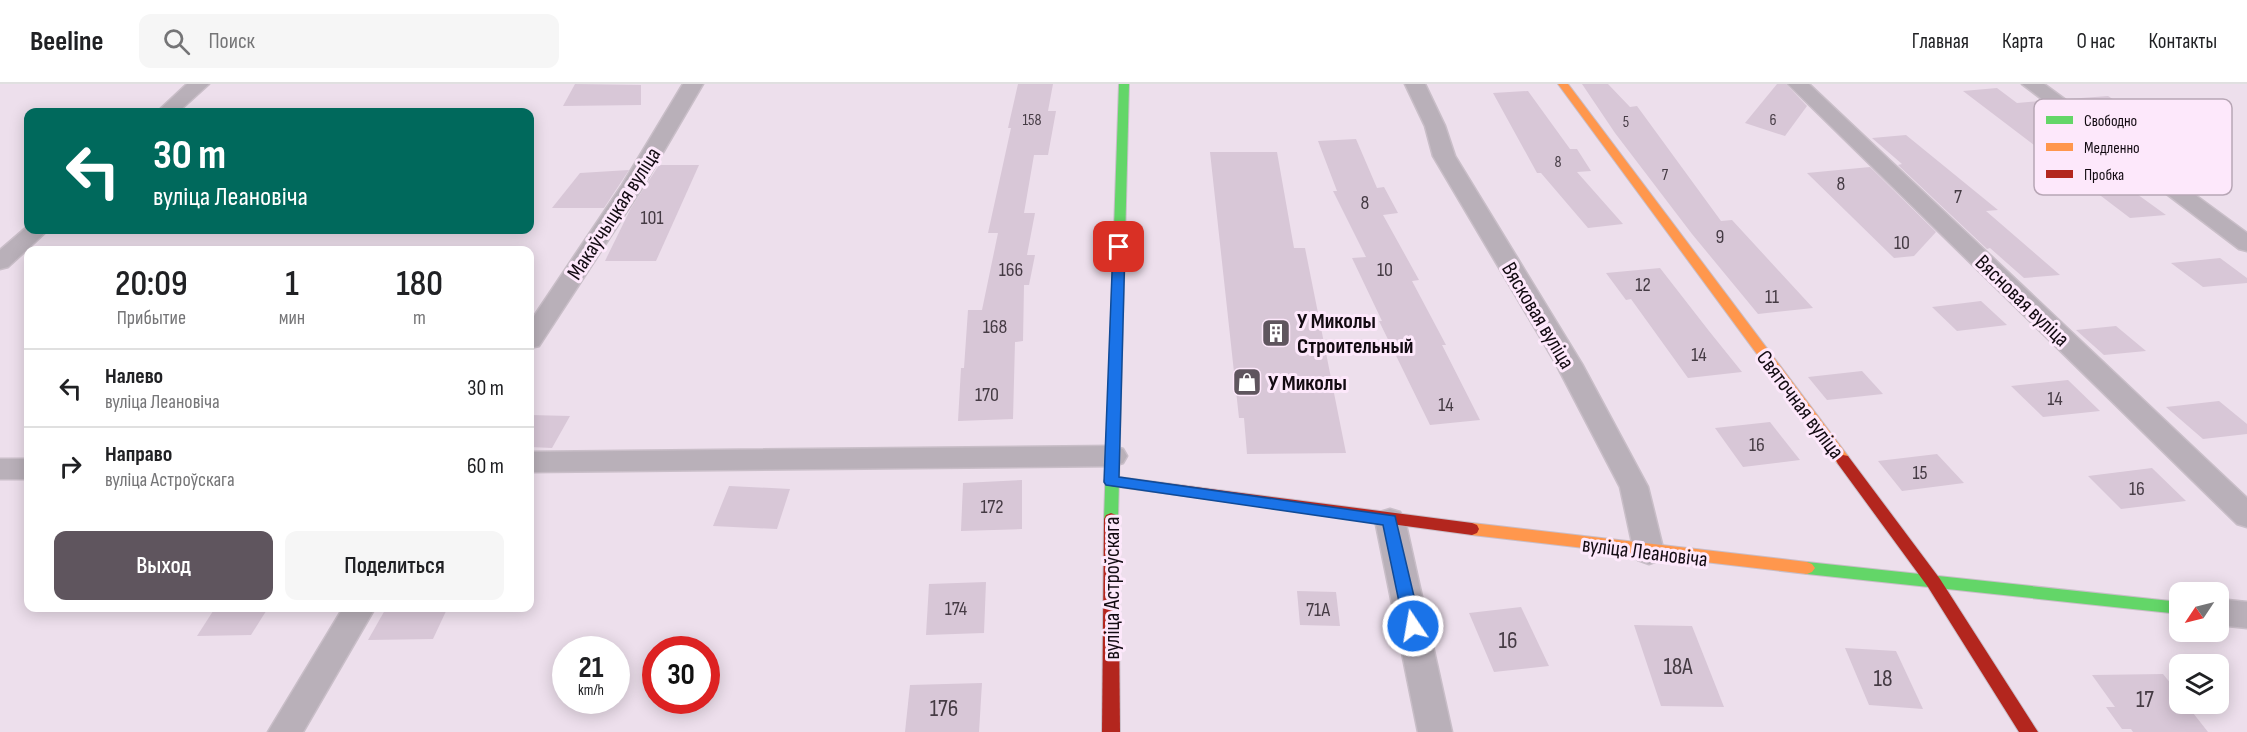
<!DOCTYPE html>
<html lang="ru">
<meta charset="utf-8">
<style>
body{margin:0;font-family:"Sofia Sans Condensed",sans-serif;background:#f6f6f6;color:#202124;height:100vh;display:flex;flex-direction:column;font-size:22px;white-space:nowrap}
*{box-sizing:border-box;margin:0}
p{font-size:20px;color:#757577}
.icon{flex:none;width:33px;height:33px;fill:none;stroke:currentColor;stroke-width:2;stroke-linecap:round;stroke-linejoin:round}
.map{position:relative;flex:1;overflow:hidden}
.details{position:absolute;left:24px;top:162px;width:510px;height:366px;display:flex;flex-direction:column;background:#fff;border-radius:12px;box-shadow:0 3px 15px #0003}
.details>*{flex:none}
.top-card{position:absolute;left:24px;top:24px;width:510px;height:126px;border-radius:12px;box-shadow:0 3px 15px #0003;background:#00695c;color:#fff;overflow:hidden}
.needle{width:39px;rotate:235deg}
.fabs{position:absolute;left:2169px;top:498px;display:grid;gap:12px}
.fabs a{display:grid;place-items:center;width:60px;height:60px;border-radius:12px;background:#fff;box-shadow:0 3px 15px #0003;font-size:30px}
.speed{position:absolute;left:552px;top:552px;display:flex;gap:12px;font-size:30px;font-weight:700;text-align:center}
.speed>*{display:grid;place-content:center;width:78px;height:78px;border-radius:50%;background:#fff;box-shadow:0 3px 15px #0003;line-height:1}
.speed small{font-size:15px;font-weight:400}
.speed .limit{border:9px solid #d22;background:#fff;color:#111}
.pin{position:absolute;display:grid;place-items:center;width:51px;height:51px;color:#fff;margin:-26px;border-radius:12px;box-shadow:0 3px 9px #0006}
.me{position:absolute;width:66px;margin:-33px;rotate:348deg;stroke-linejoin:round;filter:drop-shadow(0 0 4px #0008)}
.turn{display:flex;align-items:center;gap:21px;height:126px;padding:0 30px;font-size:27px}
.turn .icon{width:78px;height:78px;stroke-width:2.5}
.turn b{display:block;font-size:42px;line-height:51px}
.eta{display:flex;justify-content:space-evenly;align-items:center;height:102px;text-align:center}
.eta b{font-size:36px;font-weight:600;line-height:42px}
.cta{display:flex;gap:12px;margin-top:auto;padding:12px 30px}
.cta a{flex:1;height:69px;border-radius:12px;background:#5f555e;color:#fff;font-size:24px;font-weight:600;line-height:69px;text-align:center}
.cta a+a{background:#f6f6f6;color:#202124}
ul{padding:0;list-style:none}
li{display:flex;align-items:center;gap:18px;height:78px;padding:0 30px;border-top:2px solid #e0e0e0}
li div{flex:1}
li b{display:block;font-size:22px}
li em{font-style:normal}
header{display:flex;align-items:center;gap:36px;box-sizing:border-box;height:84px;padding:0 30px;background:#fff;border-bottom:2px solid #e0e0e0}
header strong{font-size:28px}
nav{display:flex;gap:33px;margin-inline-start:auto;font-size:21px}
.search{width:420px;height:54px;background:#f6f6f6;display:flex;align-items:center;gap:15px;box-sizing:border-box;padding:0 21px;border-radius:12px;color:#757577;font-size:22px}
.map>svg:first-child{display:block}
.building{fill:#d8c7d7}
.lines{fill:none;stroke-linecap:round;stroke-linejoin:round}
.street-casing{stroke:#c9bec8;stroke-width:3}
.fast-casing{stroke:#c9bec8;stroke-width:2}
.slow-casing{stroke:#c9bec8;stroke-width:2}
.jam-casing{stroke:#c9bec8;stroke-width:2}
.street{fill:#b9b0b9;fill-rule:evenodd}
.fast{fill:#63d668;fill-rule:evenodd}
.slow{fill:#ff974d;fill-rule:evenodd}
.jam{fill:#b3261e;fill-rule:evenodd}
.route{fill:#1a73e8;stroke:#114b97;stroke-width:1.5}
.labels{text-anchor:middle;stroke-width:6;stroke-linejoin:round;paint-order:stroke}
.far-number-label{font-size:16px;fill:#453b44}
.number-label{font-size:20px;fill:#453b44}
.street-label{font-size:22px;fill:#130b12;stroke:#fde8fb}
.poi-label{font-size:22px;font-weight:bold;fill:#130b12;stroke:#fde8fb;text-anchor:start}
.near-number-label{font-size:24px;fill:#453b44}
.key{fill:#fde8fb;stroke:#b7a6b5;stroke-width:1.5}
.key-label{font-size:16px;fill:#130b12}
</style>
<header>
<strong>Beeline</strong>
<div class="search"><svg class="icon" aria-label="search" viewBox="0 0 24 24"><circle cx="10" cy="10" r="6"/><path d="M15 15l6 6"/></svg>Поиск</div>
<nav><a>Главная</a><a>Карта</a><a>О нас</a><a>Контакты</a></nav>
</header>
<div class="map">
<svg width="2247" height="648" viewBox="0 0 2247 648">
<rect width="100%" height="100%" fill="#eddfec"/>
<g class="building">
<path d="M575 0 641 1V21L563 22Z"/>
<path d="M1018 0H1053L1048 27H1056L1048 71H1034L1024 129H1035L1027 171H1035L1029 201H1024L1023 257 1015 258 1013 335 958 337 961 284H964L968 226H982L998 149H988L1011 44H1008Z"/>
<path d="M1582 0H1608L1630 23 1637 22 1721 137 1732 136 1813 224 1758 230 1692 150 1615 49Z"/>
<path d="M1777 0H1786L1807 22 1785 52 1745 39Z"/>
<path d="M1997 4 2017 19 2040 17 2080 47 2069 61 2166 131 2130 134 1963 7Z"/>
<path d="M1528 7 1570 65H1577L1591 87 1577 88 1623 140 1588 144 1541 89H1537L1493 9Z"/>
<path d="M2108 12 2144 35 2107 38 2093 28 2091 31 2068 15Z"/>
<path d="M1906 51 1998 126 1986 127 2060 191 2024 194 1990 164 1987 165 1898 81 1902 80 1872 54Z"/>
<path d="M1356 55 1377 104 1384 103 1398 129 1383 131 1419 196 1412 197 1446 261H1442L1480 336 1430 341 1379 237H1382L1352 174 1366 173 1333 107H1337L1318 57Z"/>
<path d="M1210 68H1277L1294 164H1305L1346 369 1247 370 1244 334H1239Z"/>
<path d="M659 81H699L656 177H605L631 124Z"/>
<path d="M1870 83 1936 148 1914 172 1894 174 1807 89Z"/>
<path d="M629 86 604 124H552L580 89Z"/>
<path d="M2220 174 2247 194V199L2203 203 2171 179Z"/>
<path d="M1660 184 1709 247 1742 288 1688 294 1631 215 1626 216 1606 189Z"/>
<path d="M1981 217 2007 241 1957 247 1932 223Z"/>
<path d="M2116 242 2146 267 2104 271 2076 246Z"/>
<path d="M1862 287 1883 310 1827 316 1808 293Z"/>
<path d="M2068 296 2100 327 2043 333 2011 302Z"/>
<path d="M2219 317 2247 340V350L2203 355 2166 323Z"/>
<path d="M530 331 570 332 552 364 530 363Z"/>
<path d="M1770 338 1800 376 1743 383 1715 344Z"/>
<path d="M1937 370 1964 399 1902 407 1878 377Z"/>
<path d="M2152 384 2186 417 2121 425 2088 392Z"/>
<path d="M1022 396V445L961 447 963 399Z"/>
<path d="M729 402 790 405 777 445 713 442Z"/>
<path d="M986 498 984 549 926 551 929 500Z"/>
<path d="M1297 507 1336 508 1340 542 1300 541Z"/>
<path d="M1521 523 1549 582 1494 588 1469 529Z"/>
<path d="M215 524H268L251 551 197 552Z"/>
<path d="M447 525 433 555 368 556 385 526Z"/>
<path d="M1634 541 1692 542 1724 623 1661 622Z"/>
<path d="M1845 564 1896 567 1923 625 1869 621Z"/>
<path d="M2163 590 2180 611V620H2186L2208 648H2133L2131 645H2122L2106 623H2115L2092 591Z"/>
<path d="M982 599 979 648H905L910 601Z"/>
</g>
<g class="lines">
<g class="street-casing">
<g id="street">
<path d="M187 0H209L178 28H157Z"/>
<path d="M683 0H703L644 101 539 262 530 264V238L622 101Z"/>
<path d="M1405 0H1425L1445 42 1455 72 1582 280 1648 403 1664 468 1660 476 1649 480 1638 476 1634 468 1620 403 1556 280 1433 72 1425 42Z"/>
<path d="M1788 0H1809L2247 414V443L2237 440Z"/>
<path d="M2022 0H2044L2247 149V167L2239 165Z"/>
<path d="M28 142V146H48L8 183 0 185V166Z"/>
<path d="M1113 362 1123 365 1127 372 1123 379 1113 382 530 388V368Z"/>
<rect x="0" y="375" width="28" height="20"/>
<path d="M1390 425 1400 428 1405 436 1452 648H1418L1375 436 1380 428Z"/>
<path d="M2218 515 2247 518V544L2218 541Z"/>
<path d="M343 524H375L303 648H268Z"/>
</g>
</g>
<g class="fast-casing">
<g id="fast">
<path d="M1119 0H1129L1118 435 1116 439H1106L1104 435Z"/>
<path d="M1807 478 2180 518V530L1807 490 1802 488 1799 484 1802 480Z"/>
</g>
</g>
<g class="slow-casing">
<g id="slow">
<path d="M1558 0H1568L1848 372 1850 376 1848 380H1838Z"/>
<path d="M1472 439 1807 478 1812 480 1815 484 1812 488 1807 490 1472 451 1467 449 1465 445 1467 441Z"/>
</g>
</g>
<g class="jam-casing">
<g id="jam">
<path d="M1843 371 1848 372 1940 495 2038 648H2019L1928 503 1838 380 1836 376 1838 372Z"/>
<path d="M1111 392 1472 439 1477 441 1479 445 1477 449 1472 451 1111 402 1106 401 1104 397 1106 393Z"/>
<path d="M1111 429 1116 431 1118 435 1120 648H1102L1104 435 1106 431Z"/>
</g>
</g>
<use href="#street" class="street"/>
<use href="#fast" class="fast"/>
<use href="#slow" class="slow"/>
<use href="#jam" class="jam"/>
</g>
<path class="route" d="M1119 160 1125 163 1119 393 1395 432 1421 542 1418 547 1413 549 1407 547 1404 542 1383 441 1106 401 1104 398 1113 163Z"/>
<defs>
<g id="building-square" transform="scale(1.5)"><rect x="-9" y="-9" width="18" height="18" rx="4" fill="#5f555e" stroke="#fde8fb"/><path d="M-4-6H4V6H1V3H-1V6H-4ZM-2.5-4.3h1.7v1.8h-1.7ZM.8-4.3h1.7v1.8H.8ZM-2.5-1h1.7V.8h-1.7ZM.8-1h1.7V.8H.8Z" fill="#fff"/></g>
<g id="shop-square" transform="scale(1.5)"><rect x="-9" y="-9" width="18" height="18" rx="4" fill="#5f555e" stroke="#fde8fb"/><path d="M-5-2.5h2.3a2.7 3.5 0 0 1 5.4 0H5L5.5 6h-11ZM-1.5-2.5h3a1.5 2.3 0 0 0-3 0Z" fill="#fff"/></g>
</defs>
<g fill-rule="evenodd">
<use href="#building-square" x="1276" y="249"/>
<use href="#shop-square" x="1247" y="298"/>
</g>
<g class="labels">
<g class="far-number-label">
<text x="1032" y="41">158</text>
<text x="1773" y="41">6</text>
<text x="1626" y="43">5</text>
<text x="1558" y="83">8</text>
<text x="1665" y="96">7</text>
</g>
<g class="number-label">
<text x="1841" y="106">8</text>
<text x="1958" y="119">7</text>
<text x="1365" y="125">8</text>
<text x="652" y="140">101</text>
<text x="1720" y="159">9</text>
<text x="1902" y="165">10</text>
<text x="1011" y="192">166</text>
<text x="1385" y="192">10</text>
<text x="1643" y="207">12</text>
<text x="1772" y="219">11</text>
<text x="995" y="249">168</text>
<text x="1699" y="277">14</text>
<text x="987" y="317">170</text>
<text x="2055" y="321">14</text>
<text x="1446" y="327">14</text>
<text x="1757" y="367">16</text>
<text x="1920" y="395">15</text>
<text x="2137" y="411">16</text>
<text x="992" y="429">172</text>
<text x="956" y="531">174</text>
<text x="1318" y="532">71А</text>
</g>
<g class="street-label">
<text transform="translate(613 129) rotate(-57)" y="8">Макаўчыцкая вуліца</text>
<text transform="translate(2023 216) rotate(44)" y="8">Вясновая вуліца</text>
<text transform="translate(1539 231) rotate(59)" y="8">Вясковая вуліца</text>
<text transform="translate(1801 320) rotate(53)" y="8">Святочная вуліца</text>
<text transform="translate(1645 467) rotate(7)" y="8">вуліца Леановіча</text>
<text transform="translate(1111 504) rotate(-90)" y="8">вуліца Астроўскага</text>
</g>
<g class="poi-label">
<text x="1297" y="244">У Миколы<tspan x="1297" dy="25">Строительный</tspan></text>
<text x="1268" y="306">У Миколы</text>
</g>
<g class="near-number-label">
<text x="1508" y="564">16</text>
<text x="1678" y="590">18А</text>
<text x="1883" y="602">18</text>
<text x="2145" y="623">17</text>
<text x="944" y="632">176</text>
</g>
</g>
<rect x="2034" y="15" width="198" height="96" rx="9" class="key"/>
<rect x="2046" y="32" width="27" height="8" fill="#63d668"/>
<rect x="2046" y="59" width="27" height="8" fill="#ff974d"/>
<rect x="2046" y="86" width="27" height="8" fill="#b3261e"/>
<g class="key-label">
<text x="2084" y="42">Свободно</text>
<text x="2084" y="69">Медленно</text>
<text x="2084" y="96">Пробка</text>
</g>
</svg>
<div class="fabs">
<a><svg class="needle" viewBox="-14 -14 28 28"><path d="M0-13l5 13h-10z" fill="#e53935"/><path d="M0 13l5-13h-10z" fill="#757577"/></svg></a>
<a><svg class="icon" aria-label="layers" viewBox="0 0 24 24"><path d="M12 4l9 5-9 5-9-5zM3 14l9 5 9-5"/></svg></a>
</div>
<div class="speed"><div>21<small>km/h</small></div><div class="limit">30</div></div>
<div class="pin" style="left:1119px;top:163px;background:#d93025"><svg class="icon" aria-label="arrive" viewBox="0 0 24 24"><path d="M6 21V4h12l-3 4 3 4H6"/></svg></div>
<svg class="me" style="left:1413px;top:542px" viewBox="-20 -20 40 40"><circle r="17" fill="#1a73e8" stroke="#fff" stroke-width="3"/><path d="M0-11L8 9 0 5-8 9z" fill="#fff"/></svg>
<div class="top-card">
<div class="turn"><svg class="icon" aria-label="left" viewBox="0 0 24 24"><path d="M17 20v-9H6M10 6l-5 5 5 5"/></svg><div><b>30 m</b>вуліца Леановіча</div></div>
</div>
<section class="details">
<div class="eta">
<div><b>20:09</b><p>Прибытие</p></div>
<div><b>1</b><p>мин</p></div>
<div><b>180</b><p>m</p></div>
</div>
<ul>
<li><svg class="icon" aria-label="left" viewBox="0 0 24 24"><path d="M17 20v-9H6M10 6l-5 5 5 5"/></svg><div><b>Налево</b><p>вуліца Леановіча</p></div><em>30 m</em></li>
<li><svg class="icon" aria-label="right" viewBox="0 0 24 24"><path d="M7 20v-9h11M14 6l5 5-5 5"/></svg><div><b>Направо</b><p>вуліца Астроўскага</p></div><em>60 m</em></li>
</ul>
<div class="cta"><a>Выход</a><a>Поделиться</a></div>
</section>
</div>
